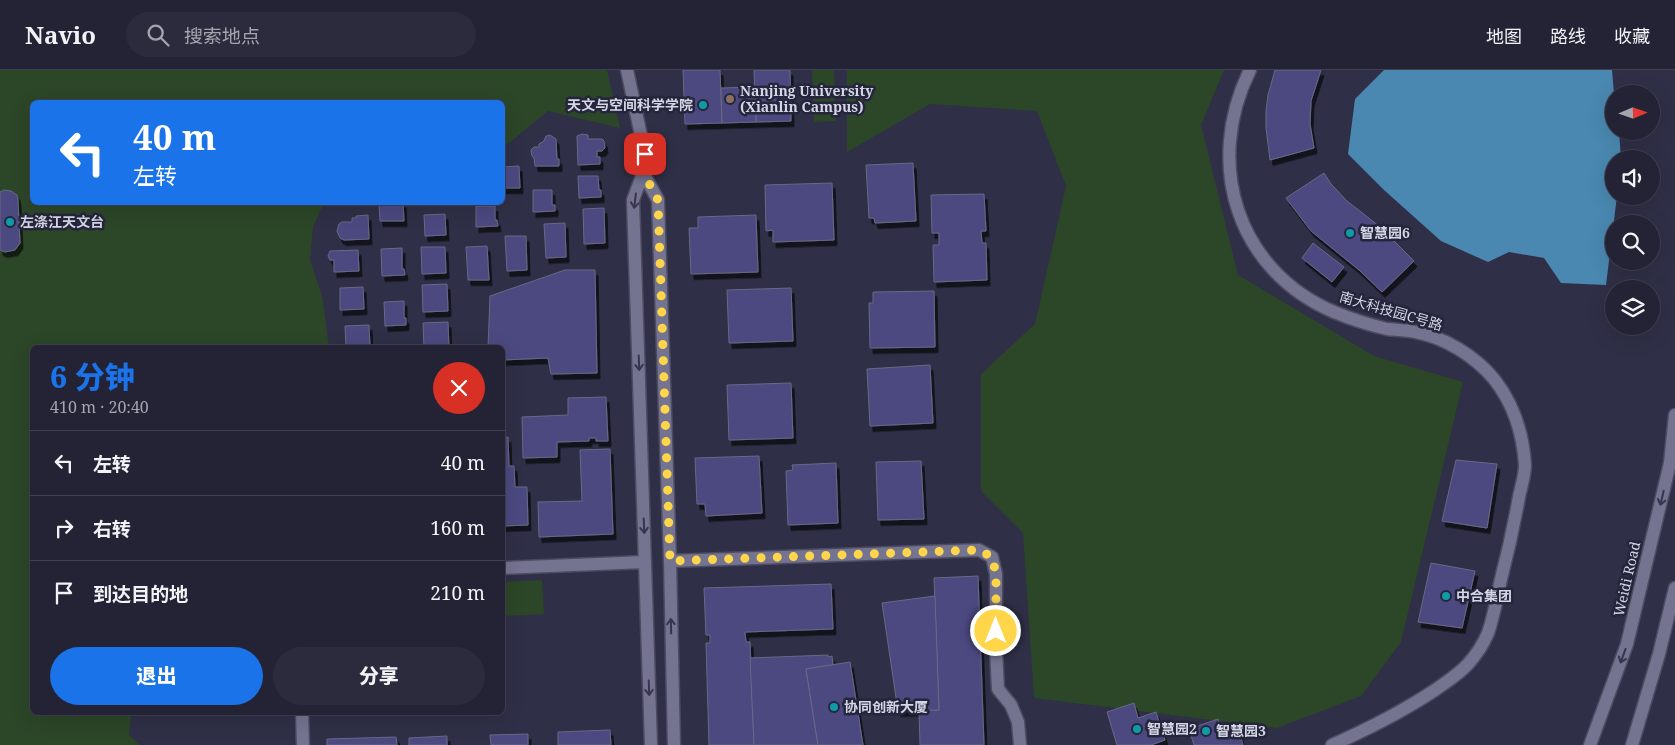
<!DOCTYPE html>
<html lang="zh">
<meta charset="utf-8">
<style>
body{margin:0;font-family:"Noto Serif","Noto Sans SC",serif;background:#2b2b3d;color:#f1f3f6;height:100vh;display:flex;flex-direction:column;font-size:19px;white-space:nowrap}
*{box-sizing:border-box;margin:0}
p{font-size:16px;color:#a3a4ad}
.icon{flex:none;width:28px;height:28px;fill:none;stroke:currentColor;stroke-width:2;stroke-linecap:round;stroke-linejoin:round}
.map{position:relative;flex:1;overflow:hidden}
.drawer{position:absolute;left:30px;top:275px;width:475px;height:370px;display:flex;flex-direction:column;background:#232335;border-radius:8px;box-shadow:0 5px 20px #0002,0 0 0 1px #404050}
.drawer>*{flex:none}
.hud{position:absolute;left:30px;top:30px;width:475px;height:105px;border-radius:8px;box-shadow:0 5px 20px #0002,0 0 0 1px #404050;background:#1a73e8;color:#fff;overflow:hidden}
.needle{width:32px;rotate:88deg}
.buttons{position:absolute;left:1605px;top:15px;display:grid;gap:10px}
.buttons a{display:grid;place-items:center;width:55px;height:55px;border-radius:50%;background:#232335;box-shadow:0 5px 20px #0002,0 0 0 1px #404050;font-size:25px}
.pin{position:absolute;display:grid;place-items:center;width:42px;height:42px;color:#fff;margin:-21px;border-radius:10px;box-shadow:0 2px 8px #0006}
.me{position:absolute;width:55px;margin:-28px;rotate:0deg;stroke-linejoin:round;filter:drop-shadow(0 0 4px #0008)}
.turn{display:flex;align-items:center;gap:18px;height:105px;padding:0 20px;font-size:22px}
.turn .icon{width:65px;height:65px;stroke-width:2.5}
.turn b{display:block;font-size:35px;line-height:42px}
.round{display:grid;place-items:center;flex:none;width:52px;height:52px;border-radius:26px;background:#2b2b3d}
.overview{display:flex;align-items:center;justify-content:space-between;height:85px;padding:0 20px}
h1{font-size:30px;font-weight:800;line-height:38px;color:#1a73e8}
.primary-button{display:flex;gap:10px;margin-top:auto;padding:10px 20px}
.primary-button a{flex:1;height:58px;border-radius:30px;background:#1a73e8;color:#fff;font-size:20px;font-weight:800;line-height:58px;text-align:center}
.primary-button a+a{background:#2b2b3d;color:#f1f3f6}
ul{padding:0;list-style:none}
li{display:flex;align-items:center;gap:15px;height:65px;padding:0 20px;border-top:1px solid #404050}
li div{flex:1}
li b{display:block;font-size:19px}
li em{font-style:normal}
header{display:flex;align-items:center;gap:30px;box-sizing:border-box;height:70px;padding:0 25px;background:#232335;border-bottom:1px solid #404050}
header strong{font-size:24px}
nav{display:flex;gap:28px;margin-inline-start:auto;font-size:18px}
.search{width:350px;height:45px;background:#2b2b3d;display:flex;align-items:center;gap:12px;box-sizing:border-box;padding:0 18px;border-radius:28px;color:#a3a4ad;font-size:19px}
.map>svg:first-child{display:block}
.green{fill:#2c4628}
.water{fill:#4a88b1}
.building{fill:#4b4980;stroke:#686985;filter:url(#shadow)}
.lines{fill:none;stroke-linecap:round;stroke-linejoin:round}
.street-casing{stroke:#4c4b61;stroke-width:15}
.secondary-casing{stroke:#4c4b61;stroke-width:15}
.street{stroke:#747491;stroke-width:12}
.secondary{stroke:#747491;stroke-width:12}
.oneway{stroke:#35354d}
.route{stroke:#ffd54a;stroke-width:9;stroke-dasharray:0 16.2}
.education-dot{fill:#8d6e63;stroke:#25253c;stroke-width:2}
.culture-dot{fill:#0f9aa8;stroke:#25253c;stroke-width:2}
.labels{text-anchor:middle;stroke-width:5;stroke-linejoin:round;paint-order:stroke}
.poi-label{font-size:14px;font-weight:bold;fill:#d4d5e5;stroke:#25253c;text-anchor:start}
.street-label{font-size:14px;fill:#d4d5e5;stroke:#25253c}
</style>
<header>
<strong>Navio</strong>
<div class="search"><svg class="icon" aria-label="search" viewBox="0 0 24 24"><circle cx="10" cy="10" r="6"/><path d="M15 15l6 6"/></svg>搜索地点</div>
<nav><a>地图</a><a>路线</a><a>收藏</a></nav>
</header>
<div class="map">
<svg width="1675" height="675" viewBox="0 0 1675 675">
<defs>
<filter id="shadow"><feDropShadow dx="3" dy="5.5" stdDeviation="0" flood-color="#0009"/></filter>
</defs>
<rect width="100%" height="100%" fill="#2f2f47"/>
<g class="green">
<path d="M0 0H607L620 58 548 41 509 73 503 75 502 32H32V132L324 133 313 157 310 190 322 226 329 277 32 278V642L131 643 129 665 140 675H0Z"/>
<path d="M812 0H834L836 51 814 52Z"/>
<path d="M847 0H1224L1201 55 1238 205 1374 286 1463 312 1401 572 1361 626 1277 658 1034 628 1023 463 981 421V304L1035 254 1066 116 1037 41 930 34 847 82Z"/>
<path d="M542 510 544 544 503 546V512Z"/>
</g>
<path class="water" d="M1384 0H1612L1614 24V61H1619L1621 89H1614V126H1617L1606 215 1561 213 1544 188 1509 182 1488 192 1441 171 1384 120 1348 84 1355 29Z"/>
<g class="building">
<path d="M683 0H720L722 53 685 54Z"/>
<path d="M754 0H790L791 51 756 52Z"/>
<path d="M1275 0H1321L1311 31 1310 54 1314 78 1270 90 1266 58V41L1268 25Z"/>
<path d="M755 17 756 52 722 53 721 18Z"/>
<path d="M582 64 588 65V69H602L604 71 605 78 602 81H597V87H600V94L578 95 577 66Z"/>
<path d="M550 65 556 69 557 89H559V96H535L534 88 532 86 531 80 534 77H539V74L544 71 546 66Z"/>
<path d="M913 93 916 151 875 153 874 148H869L866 95Z"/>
<path d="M519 96 520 118H502V97Z"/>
<path d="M1324 103 1331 114 1347 131 1379 156 1414 191 1382 222 1359 200 1311 161 1286 128Z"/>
<path d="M578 106H598L599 120H601V127L579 128Z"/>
<path d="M832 113 834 170 773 172V160L766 161 765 115Z"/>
<path d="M4 120 11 121 17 125 18 131 20 173 15 180 5 182 0 180V122Z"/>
<path d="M533 120H552V135H555V141L533 142Z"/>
<path d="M984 124 986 161H981L982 173H986L987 210 934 212 933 175H939V163H932L931 125Z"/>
<path d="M388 132H403L404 151H380L379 134Z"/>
<path d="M476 136H495V150H497L498 156 476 157Z"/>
<path d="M604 138 605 173 584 174 583 139Z"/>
<path d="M445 144 446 165 425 166 424 145Z"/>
<path d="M368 145 369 169 344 170 340 168 337 161 339 154 342 152H352V148H356V146Z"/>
<path d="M756 145 758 202 691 204 689 158H698V147Z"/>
<path d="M565 153 566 187 546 188 544 154Z"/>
<path d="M505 166H526L527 200 507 201Z"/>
<path d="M1313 173 1344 197 1332 212 1302 188Z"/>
<path d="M487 176 489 210H468L466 177Z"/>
<path d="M421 177H445L446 203 422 204Z"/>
<path d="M402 178V199H404L405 205 382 206 381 179Z"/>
<path d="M358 180 359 201 334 202V190H330L328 186 330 181Z"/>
<path d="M565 200H595L597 303 551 304 548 288 502 290V278L488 277 490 226Z"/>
<path d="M447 214 448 241 423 242 422 215Z"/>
<path d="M363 217 364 239 340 240V218Z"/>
<path d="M791 218 793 271 729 273 727 220Z"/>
<path d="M934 221 935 277 870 278 869 233H873V222Z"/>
<path d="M404 231V248H406V255L385 256 384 232Z"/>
<path d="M448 252 449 278H424L423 253Z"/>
<path d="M369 255 370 276 346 277 345 256Z"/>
<path d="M930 295 933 353 870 356 867 299Z"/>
<path d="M791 313 793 368 729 370 727 315Z"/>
<path d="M606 327 608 371H596V368H589V371L557 372V387L523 388 522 347 568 345V328Z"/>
<path d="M508 367 509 396H514L515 417H527L528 455 502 456V368Z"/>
<path d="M610 379 613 464 539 467 538 432 582 431 580 380Z"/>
<path d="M759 386 762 443 706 446 705 434H697L695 388Z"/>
<path d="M1456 390 1497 394 1487 458 1442 451Z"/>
<path d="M921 391 924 449 878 450 876 392Z"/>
<path d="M836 393 838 453 788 455 786 401 793 400 792 395Z"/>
<path d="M1431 493 1475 501 1462 558 1418 552Z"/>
<path d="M978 506 984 675H920L919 641 939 640 934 508Z"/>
<path d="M831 514 833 559 745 562 746 572H750L754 675H709L706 573H710V565H706L704 518Z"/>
<path d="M935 526 939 640 898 641 882 533Z"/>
<path d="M828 585V587L832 586 833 595 806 599 818 675H754L750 588Z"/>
<path d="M850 592 863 675H818L806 599Z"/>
<path d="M1134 633 1138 648 1156 642 1165 670 1151 675H1117L1107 642Z"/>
<path d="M1218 649 1223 663 1238 658 1243 675H1194L1189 659Z"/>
<path d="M610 660 611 675H558V662Z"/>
<path d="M528 664V675H491L490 665Z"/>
<path d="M447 666V675H409V668Z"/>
<path d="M396 667 397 675H327V669Z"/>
</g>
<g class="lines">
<g class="street-casing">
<g id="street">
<path d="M627 0 645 84 643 103 633 130 651 675"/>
<path d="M643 103 658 130 670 491 674 675"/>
<path d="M670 491 979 480 992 487 996 504V580L998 619 1011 635 1018 652 1020 675"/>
<path d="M502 498 645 492"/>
<path d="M302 642 303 675"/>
</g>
</g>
<g class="secondary-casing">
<g id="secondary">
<path d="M1250 0C1204 93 1236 200 1334 242 1351 249 1370 255 1387 259 1396 260 1406 260 1415 262 1444 267 1475 286 1494 309 1513 333 1523 364 1525 395 1525 405 1521 417 1519 427 1514 455 1508 482 1501 509 1497 527 1494 546 1488 563 1483 575 1476 585 1468 594 1458 605 1446 612 1435 620 1402 642 1368 659 1332 675"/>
<path d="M1590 675 1627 574 1670 393 1675 345"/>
<path d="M1632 675 1659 584 1675 518"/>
</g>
</g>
<use href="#street" class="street"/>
<use href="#secondary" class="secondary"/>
</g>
<defs><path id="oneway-shaft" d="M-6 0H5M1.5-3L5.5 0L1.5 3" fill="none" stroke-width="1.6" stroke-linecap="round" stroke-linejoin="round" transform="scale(1.25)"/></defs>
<g class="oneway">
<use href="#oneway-shaft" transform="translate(635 131) rotate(97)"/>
<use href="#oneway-shaft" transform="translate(639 293) rotate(88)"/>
<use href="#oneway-shaft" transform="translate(1662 428) rotate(103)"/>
<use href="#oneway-shaft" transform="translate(644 456) rotate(88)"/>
<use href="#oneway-shaft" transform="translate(671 556) rotate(-91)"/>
<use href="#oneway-shaft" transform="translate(1623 586) rotate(110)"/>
<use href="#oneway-shaft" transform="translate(649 618) rotate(88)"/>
</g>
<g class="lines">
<path class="route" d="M645 84 643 102 658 130 670 491 979 480 992 487 996 504V561"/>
</g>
<circle class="education-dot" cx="730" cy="29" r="5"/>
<g class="culture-dot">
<circle cx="703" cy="35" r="5"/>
<circle cx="10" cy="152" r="5"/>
<circle cx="1350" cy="163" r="5"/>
<circle cx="1446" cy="526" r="5"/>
<circle cx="834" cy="637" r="5"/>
<circle cx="1137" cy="659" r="5"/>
<circle cx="1206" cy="661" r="5"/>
</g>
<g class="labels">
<g class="poi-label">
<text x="740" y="26">Nanjing University<tspan x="740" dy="16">(Xianlin Campus)</tspan></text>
<text x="693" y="40" text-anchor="end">天文与空间科学学院</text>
<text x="20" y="157">左涤江天文台</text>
<text x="1360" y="168">智慧园6</text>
<text x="1456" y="531">中合集团</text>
<text x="844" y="642">协同创新大厦</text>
<text x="1147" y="664">智慧园2</text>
<text x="1216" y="666">智慧园3</text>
</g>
<g class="street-label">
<text transform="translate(1391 241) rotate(16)" y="5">南大科技园C号路</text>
<text transform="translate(1627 509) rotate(-77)" y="5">Weidi Road</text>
</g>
</g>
</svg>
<div class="buttons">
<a><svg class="needle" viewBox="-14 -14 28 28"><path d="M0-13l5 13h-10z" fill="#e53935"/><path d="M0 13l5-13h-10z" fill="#a3a4ad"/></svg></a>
<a><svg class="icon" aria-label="sound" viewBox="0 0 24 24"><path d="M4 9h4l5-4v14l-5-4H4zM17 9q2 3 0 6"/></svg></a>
<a><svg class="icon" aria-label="search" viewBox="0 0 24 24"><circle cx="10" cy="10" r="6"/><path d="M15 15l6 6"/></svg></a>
<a><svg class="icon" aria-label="layers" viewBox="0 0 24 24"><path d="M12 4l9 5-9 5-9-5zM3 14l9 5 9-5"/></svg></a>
</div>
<div class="pin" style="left:645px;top:84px;background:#d93025"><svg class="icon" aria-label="arrive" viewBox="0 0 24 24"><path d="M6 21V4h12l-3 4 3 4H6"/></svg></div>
<svg class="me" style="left:996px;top:561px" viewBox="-20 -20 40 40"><circle r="17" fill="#ffd54a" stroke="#fff" stroke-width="3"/><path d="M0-11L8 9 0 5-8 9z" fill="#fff"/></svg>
<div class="hud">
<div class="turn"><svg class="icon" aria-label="left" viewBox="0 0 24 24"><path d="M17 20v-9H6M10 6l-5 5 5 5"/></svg><div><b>40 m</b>左转</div></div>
</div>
<section class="drawer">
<div class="overview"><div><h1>6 分钟</h1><p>410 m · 20:40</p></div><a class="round" style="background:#d93025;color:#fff"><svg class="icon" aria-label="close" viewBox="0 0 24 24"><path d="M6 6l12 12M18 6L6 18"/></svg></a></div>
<ul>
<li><svg class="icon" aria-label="left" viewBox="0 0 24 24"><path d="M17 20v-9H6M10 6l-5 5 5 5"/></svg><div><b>左转</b></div><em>40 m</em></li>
<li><svg class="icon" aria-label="right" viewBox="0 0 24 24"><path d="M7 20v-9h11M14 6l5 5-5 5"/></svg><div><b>右转</b></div><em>160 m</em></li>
<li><svg class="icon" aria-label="arrive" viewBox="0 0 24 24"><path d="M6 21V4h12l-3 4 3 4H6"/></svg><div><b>到达目的地</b></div><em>210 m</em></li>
</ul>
<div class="primary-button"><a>退出</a><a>分享</a></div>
</section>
</div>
